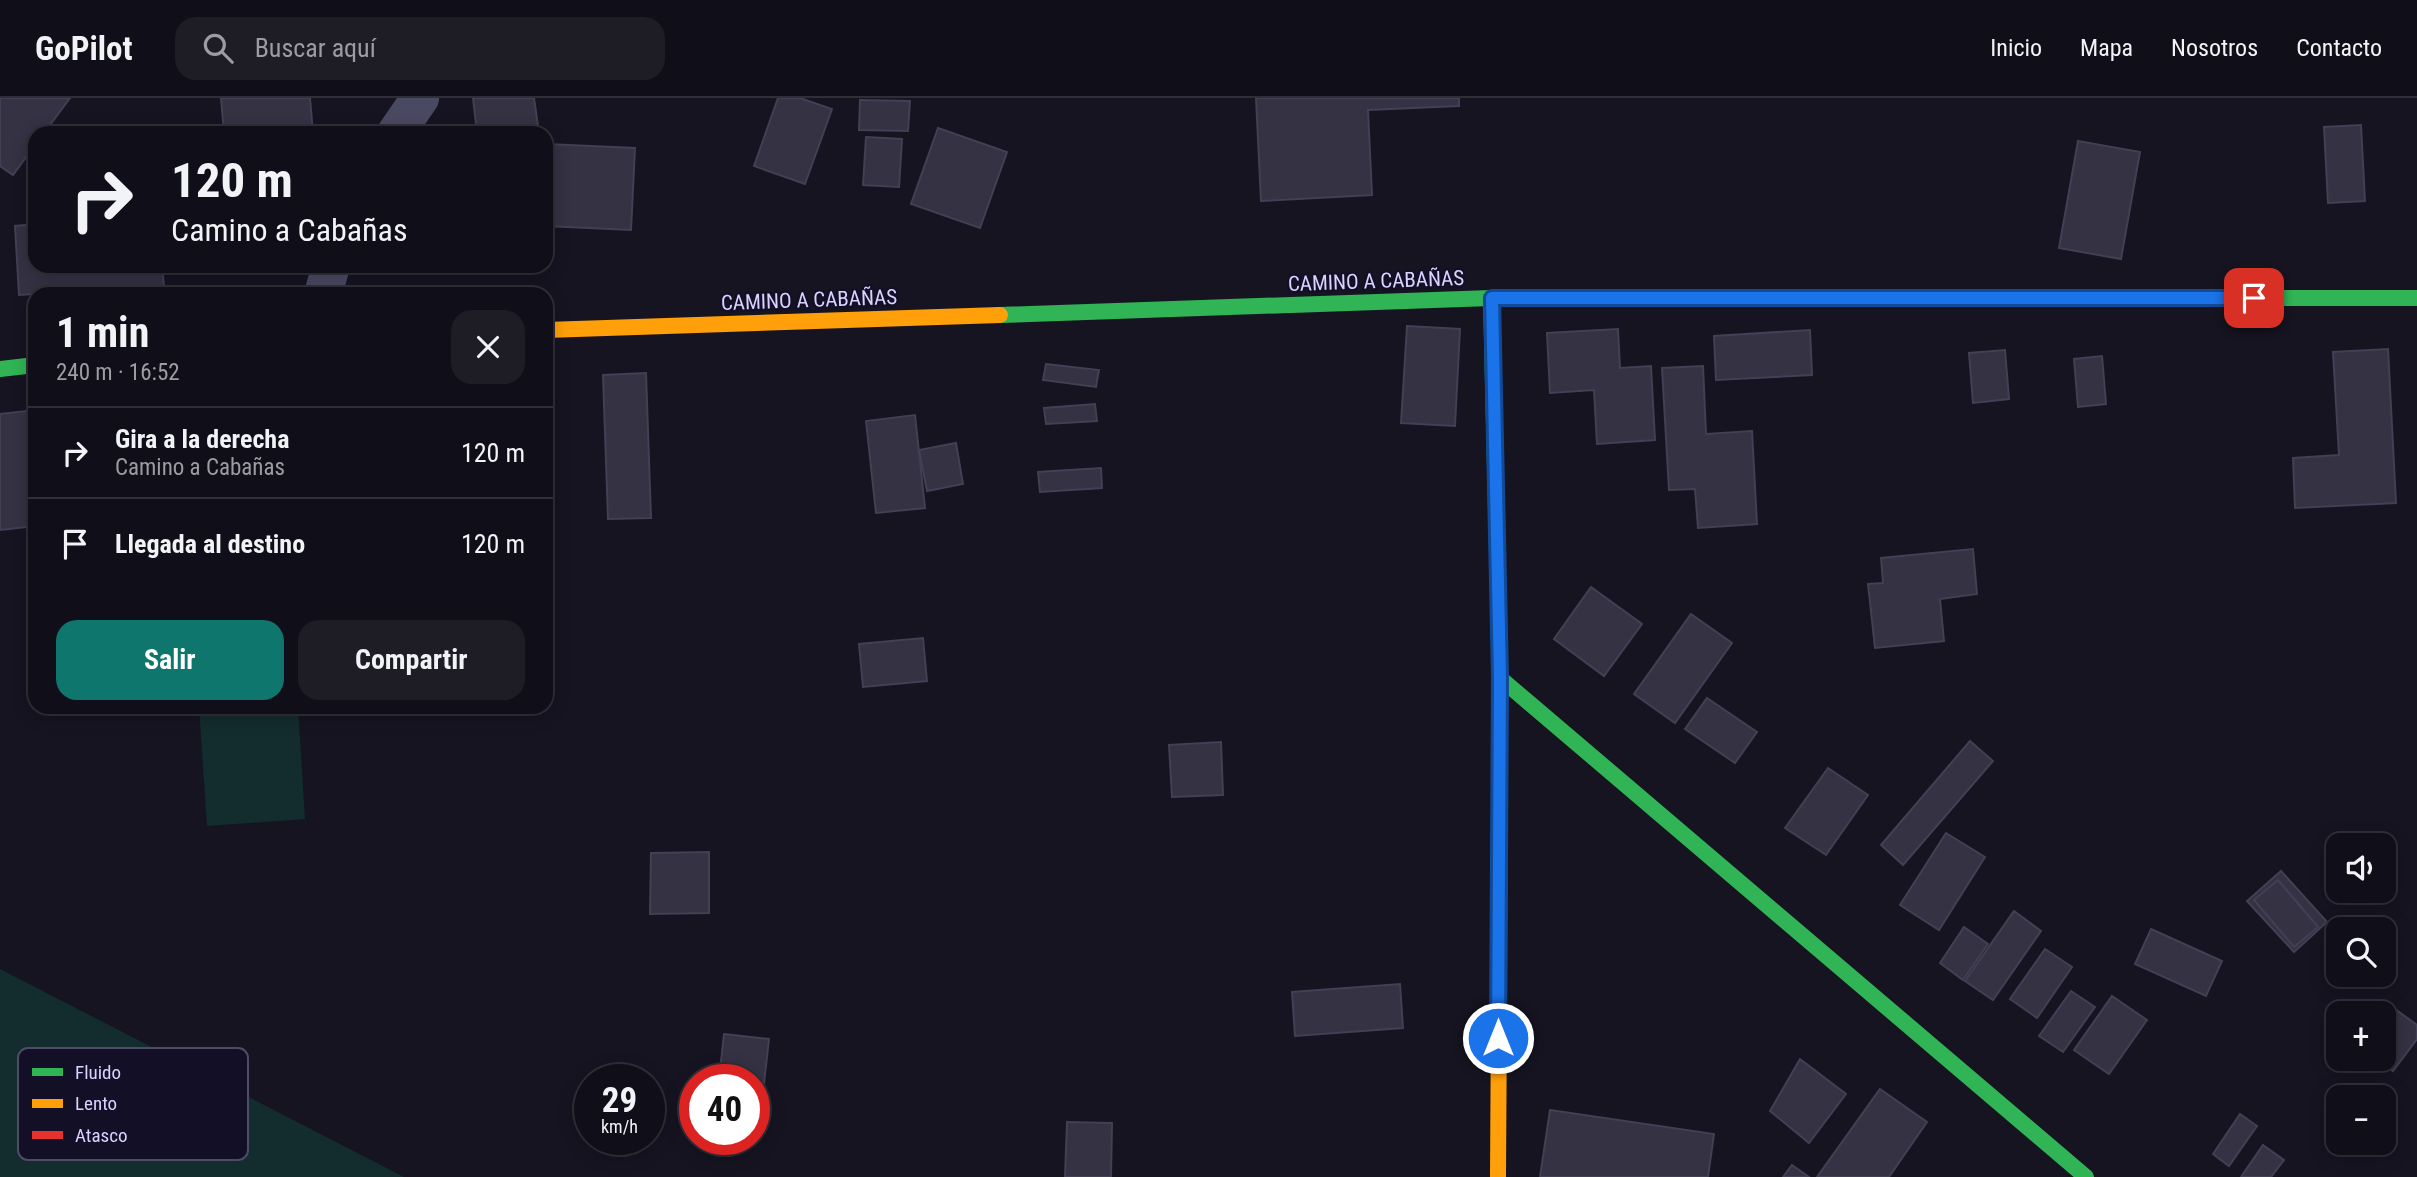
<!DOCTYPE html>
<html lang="es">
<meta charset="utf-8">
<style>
body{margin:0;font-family:"Roboto Condensed",sans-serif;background:#1e1d26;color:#f1f3f6;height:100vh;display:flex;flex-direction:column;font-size:26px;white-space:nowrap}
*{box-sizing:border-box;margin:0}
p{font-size:23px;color:#9c9ca2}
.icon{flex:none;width:38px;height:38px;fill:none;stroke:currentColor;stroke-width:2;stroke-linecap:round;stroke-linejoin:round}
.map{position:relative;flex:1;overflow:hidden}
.details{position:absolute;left:28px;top:189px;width:525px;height:427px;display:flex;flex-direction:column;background:#100f19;border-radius:21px;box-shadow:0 4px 18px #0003,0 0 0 2px #302f38}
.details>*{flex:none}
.hud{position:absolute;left:28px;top:28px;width:525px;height:147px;border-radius:21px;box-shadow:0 4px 18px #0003,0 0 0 2px #302f38;background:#100f19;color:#f1f3f6;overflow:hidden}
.fabs{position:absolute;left:2326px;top:735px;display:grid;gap:14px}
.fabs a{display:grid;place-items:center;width:70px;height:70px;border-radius:14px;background:#100f19;box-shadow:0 4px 18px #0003,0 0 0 2px #302f38;font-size:35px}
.speed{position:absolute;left:574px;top:966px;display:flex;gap:14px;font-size:35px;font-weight:700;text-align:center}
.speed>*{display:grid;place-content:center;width:91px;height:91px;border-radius:50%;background:#100f19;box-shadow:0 4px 18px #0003,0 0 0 2px #302f38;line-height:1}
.speed small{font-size:18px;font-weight:400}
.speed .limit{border:10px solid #d22;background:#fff;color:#111}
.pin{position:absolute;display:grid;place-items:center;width:60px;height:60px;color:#fff;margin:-30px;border-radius:14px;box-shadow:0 4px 10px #0006}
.me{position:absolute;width:77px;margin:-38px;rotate:0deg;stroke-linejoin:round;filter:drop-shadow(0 0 5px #0008)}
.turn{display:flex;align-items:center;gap:24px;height:147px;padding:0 28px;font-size:32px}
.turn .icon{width:91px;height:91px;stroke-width:2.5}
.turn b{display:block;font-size:49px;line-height:60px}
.round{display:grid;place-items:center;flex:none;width:74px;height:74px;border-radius:21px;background:#1e1d26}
.overview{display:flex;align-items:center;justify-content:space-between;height:119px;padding:0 28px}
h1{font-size:42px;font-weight:700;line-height:52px}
.primary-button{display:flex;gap:14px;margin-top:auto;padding:14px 28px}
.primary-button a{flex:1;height:80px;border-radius:21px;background:#0f766e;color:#fff;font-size:28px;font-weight:700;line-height:80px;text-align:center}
.primary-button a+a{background:#1e1d26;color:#f1f3f6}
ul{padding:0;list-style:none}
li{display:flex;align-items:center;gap:21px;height:91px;padding:0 28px;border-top:2px solid #302f38}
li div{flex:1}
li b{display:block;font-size:26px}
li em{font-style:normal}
header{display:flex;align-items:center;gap:42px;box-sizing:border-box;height:98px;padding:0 35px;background:#100f19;border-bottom:2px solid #302f38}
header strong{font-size:33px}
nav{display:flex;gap:38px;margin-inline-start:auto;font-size:24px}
.search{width:490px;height:63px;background:#1e1d26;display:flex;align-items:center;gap:18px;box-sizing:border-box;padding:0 24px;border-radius:21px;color:#9c9ca2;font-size:26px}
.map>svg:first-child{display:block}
.green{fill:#132c2d}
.building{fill:#343243;stroke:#433f54;stroke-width:2}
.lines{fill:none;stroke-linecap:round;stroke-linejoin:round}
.street{stroke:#4a4962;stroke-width:38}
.fast{stroke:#30b455;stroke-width:16}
.slow{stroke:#ff9f0a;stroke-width:16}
.jam{stroke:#e5322d;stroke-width:16}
.route-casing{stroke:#114b97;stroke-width:18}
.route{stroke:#1a73e8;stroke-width:12}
.labels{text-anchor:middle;stroke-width:5;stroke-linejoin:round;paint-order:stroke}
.street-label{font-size:21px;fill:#d9d4ff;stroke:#130f26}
.key{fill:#130f26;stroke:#4e4a67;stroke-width:2}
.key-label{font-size:19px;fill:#d9d4ff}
</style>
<header>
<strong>GoPilot</strong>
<div class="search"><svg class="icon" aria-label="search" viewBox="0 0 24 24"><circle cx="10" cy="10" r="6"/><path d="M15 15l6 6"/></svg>Buscar aquí</div>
<nav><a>Inicio</a><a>Mapa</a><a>Nosotros</a><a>Contacto</a></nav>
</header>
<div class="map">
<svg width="2417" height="1079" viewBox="0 0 2417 1079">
<rect width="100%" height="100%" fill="#161421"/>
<g class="green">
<path d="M199 609H298L305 721 207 728Z"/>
<path d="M0 871 404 1079H0Z"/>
</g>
<g class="building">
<path d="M0 0H70L44 35H35V47L13 77 0 68Z"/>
<path d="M221 0H310L313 35H224Z"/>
<path d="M473 0H534L538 28 477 35Z"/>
<path d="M778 0H800L832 11 805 86 754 68Z"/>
<path d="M1256 0H1459V8L1368 12 1372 97 1261 103Z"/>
<path d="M860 2 910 3 908 33 859 32Z"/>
<path d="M2361 27 2365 103 2328 105 2324 29Z"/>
<path d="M938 30 1007 54 980 130 911 106Z"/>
<path d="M866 39 902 41 899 89 863 87Z"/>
<path d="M2078 43 2140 54 2121 161 2059 150Z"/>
<path d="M546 46 635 50 631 132 546 128Z"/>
<path d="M35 126V168H162L164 188 19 197 15 128Z"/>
<path d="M1407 228 1460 231 1455 328 1401 325Z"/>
<path d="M1618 231 1620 270 1651 268 1655 342 1597 346 1594 292 1550 295 1547 235Z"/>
<path d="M1810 232 1812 277 1716 282 1714 238Z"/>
<path d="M2388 251 2396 405 2295 410 2293 360 2339 357 2333 254Z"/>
<path d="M2005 252 2009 301 1973 305 1969 255Z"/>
<path d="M2102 258 2106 306 2078 309 2074 261Z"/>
<path d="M1046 266 1099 272 1096 289 1043 282Z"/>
<path d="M1703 268 1706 336 1752 333 1757 426 1698 430 1695 391 1669 392 1662 270Z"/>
<path d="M646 275 651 420 608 421 603 277Z"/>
<path d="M1095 306 1097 323 1046 326 1044 310Z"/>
<path d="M35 312V428L0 432V316Z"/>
<path d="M915 317 925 410 876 415 866 323Z"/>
<path d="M956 345 963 386 927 393 919 352Z"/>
<path d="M1101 370 1102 390 1040 394 1038 374Z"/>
<path d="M1973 451 1977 496 1940 501 1944 543 1875 550 1868 486 1883 485 1881 460Z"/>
<path d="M1591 489 1642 526 1604 578 1554 541Z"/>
<path d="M1691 516 1732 545 1675 625 1634 596Z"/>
<path d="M923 540 927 583 863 589 859 546Z"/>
<path d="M1707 600 1757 634 1735 665 1685 631Z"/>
<path d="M1970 643 1993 663 1903 767 1881 747Z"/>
<path d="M1221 644 1223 697 1172 699 1169 647Z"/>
<path d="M1828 670 1868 697 1826 757 1785 730Z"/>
<path d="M1946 735 1985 759 1939 832 1900 807Z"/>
<path d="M709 754V815L650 816 651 755Z"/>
<path d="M2281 773 2327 824 2294 854 2247 803Z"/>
<path d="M2278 782 2318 829 2294 849 2254 802Z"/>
<path d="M2014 813 2041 833 1993 902 1965 883Z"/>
<path d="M1964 829 1988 846 1963 882 1940 865Z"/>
<path d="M2151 831 2222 863 2206 898 2135 866Z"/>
<path d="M2045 851 2072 869 2037 920 2010 901Z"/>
<path d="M1400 886 1403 930 1295 938 1292 894Z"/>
<path d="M2071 893 2095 909 2063 954 2039 938Z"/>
<path d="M2112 898 2147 922 2109 976 2074 952Z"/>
<path d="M2395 911 2417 927V941L2393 973 2376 961H2384V925Z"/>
<path d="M724 936 769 941 760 1022H754V982H719Z"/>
<path d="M1800 961 1846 996 1809 1045 1770 1013Z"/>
<path d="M1880 991 1927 1024 1889 1079H1817Z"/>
<path d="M1550 1012 1714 1036 1708 1079H1540Z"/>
<path d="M2240 1016 2257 1028 2229 1068 2213 1056Z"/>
<path d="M1067 1024 1112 1025 1111 1079H1065Z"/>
<path d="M2263 1047 2284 1062 2271 1079H2241Z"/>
<path d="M1792 1067 1809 1079H1783Z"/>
</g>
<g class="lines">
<g class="street">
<path d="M396 35 420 0"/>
<path d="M323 196 331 168"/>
</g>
<g class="fast">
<path d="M1491 200 1500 580 1499 911"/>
<path d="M1956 200H2417"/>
<path d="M1000 217 1491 200H1768"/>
<path d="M0 271 35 267"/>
<path d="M1500 580 2086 1079"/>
</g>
<g class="slow">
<path d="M546 232 1000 217"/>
<path d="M1498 1079 1499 911"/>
</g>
<path class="jam" d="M1768 200H1956"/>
</g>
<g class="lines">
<g class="route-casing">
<path id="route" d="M1498 940 1500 580 1492 200H2254"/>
</g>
<use href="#route" class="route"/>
</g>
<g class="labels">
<g class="street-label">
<text transform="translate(1376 183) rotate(-2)" y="7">CAMINO A CABAÑAS</text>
<text transform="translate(809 202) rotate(-2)" y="7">CAMINO A CABAÑAS</text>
</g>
</g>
<rect x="18" y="950" width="230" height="112" rx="10" class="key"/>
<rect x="32" y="970" width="31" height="8" fill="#30b455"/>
<rect x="32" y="1001" width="31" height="9" fill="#ff9f0a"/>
<rect x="32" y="1033" width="31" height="8" fill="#e5322d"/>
<g class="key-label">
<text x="75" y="981">Fluido</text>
<text x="75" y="1012">Lento</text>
<text x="75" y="1044">Atasco</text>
</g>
</svg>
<div class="fabs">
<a><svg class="icon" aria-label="sound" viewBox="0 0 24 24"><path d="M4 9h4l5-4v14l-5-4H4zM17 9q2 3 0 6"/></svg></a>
<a><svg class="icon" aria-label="search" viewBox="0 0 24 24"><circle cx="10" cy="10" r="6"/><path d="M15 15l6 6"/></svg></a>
<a>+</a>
<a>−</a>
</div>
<div class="speed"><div>29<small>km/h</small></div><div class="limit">40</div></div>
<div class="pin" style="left:2254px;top:200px;background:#d93025"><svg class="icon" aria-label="arrive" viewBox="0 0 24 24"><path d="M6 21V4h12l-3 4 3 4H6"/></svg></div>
<svg class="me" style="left:1498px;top:940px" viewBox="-20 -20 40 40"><circle r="17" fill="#1a73e8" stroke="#fff" stroke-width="3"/><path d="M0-11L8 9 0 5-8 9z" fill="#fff"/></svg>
<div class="hud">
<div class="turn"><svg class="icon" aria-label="right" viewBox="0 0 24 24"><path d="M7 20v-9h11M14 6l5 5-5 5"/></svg><div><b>120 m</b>Camino a Cabañas</div></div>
</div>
<section class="details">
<div class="overview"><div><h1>1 min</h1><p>240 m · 16:52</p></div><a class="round"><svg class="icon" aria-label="close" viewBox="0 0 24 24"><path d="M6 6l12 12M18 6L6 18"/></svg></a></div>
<ul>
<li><svg class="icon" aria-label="right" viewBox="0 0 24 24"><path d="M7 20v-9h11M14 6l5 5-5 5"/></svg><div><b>Gira a la derecha</b><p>Camino a Cabañas</p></div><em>120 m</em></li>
<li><svg class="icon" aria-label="arrive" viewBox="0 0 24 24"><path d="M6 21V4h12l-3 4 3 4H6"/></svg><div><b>Llegada al destino</b></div><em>120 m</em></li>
</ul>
<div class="primary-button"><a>Salir</a><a>Compartir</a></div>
</section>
</div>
